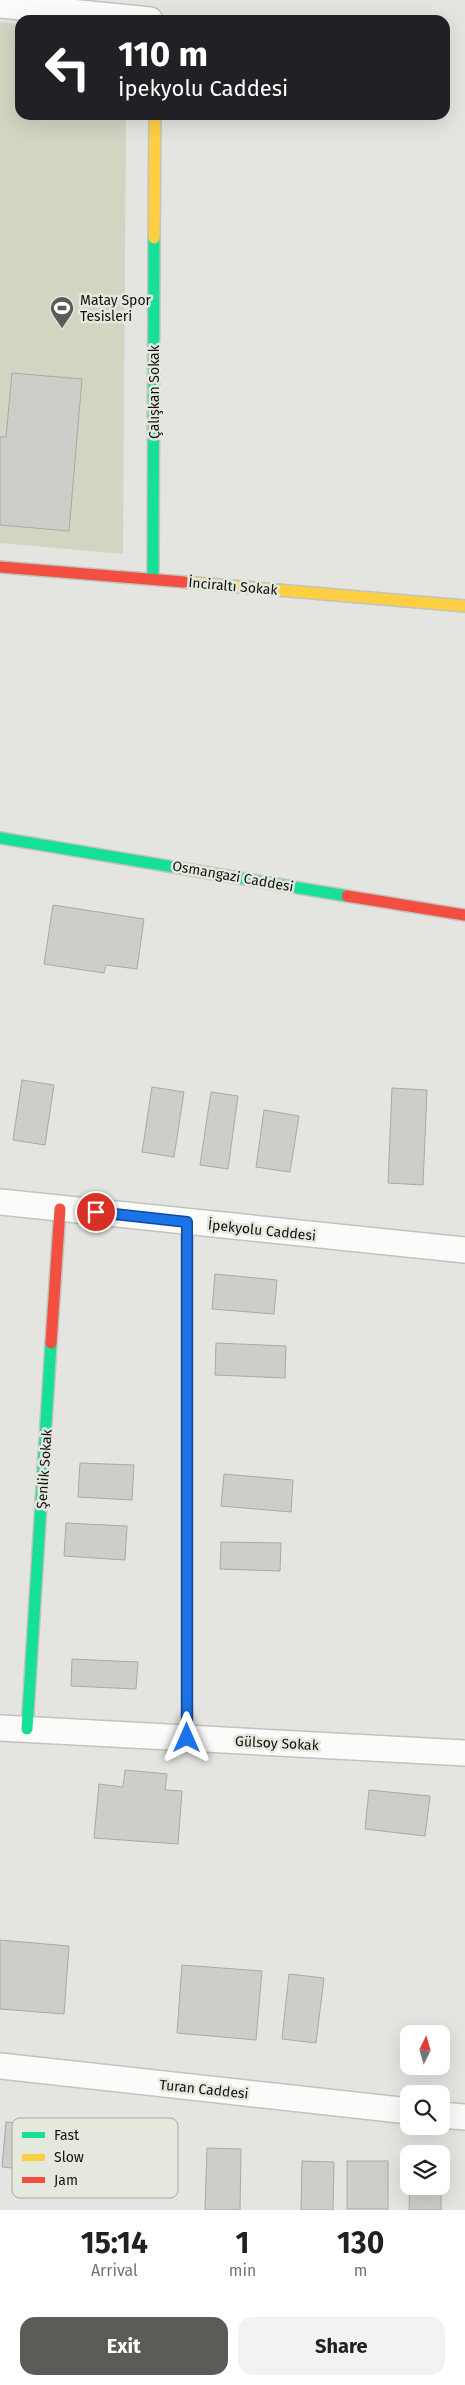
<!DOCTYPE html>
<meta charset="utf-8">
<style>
body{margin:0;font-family:"Fira Sans",sans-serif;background:#f2f2f2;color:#202124;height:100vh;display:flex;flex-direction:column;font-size:19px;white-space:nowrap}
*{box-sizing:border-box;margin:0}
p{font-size:16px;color:#757577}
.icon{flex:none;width:28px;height:28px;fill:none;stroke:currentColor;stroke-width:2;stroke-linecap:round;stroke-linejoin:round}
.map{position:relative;height:2210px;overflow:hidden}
.side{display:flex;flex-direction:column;background:#fff;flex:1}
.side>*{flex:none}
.guide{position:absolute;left:15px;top:15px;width:435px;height:105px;border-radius:15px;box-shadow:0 5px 20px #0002;background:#202124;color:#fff;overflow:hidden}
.needle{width:32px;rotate:5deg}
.buttons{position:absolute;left:400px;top:2025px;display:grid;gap:10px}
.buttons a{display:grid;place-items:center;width:50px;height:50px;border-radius:10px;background:#fff;box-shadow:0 5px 20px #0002;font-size:25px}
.pin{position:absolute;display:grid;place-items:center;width:42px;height:42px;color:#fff;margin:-21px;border:2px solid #fff;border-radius:50%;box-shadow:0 1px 5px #0007}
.me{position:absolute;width:55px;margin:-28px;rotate:0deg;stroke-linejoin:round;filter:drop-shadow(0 0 4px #0008)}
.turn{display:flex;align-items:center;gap:18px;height:105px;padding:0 20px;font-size:22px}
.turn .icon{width:65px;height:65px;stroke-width:2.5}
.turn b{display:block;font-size:35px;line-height:42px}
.eta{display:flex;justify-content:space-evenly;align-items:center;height:85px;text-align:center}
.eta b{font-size:30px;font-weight:700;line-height:35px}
.primary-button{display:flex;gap:10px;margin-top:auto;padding:10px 20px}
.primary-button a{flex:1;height:58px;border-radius:15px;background:#5b5c58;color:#fff;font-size:20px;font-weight:700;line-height:58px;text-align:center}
.primary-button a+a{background:#f2f2f2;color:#202124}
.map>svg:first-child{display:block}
.green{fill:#d1d6c3}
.building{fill:#cdceca;stroke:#a9aaa6}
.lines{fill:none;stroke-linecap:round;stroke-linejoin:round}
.street-casing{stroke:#c1c3bf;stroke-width:28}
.fast-casing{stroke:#c1c3bf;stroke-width:14}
.slow-casing{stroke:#c1c3bf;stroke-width:14}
.jam-casing{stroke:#c1c3bf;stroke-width:14}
.street{stroke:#fbfbfa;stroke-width:25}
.fast{stroke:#16e098;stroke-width:11}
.slow{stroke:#ffcf43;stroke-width:11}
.jam{stroke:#f24e42;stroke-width:11}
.route-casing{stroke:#114b97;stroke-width:12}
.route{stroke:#1a73e8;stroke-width:9}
.labels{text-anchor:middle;stroke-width:5;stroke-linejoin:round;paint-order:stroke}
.poi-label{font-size:14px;fill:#11120e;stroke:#e5e8dd;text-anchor:start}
.street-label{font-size:14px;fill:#11120e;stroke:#e5e8dd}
.key{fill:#e5e8dd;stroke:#a5a89f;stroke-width:1}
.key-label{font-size:14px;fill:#11120e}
</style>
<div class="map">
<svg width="465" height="2210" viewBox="0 0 465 2210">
<rect width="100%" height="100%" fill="#e4e5e0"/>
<path class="green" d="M0 22 20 24V115H126L123 554 0 543Z"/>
<g class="building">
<path d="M12 373 82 379 69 531 0 525V437H6Z"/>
<path d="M53 905 144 919 137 969 106 965 104 973 44 964Z"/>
<path d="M22 1080 54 1085 45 1145 13 1140Z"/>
<path d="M152 1087 184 1092 174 1157 142 1152Z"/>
<path d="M392 1088 427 1090 423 1185 388 1183Z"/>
<path d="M211 1092 238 1096 228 1169 200 1165Z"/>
<path d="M264 1110 299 1116 290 1172 256 1167Z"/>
<path d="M215 1274 277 1280 274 1314 212 1309Z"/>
<path d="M216 1343 286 1346 285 1378 215 1375Z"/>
<path d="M80 1463 134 1465 132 1500 78 1497Z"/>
<path d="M224 1474 293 1480 291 1512 221 1506Z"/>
<path d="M66 1523 127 1526 125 1560 64 1556Z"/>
<path d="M221 1542 281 1543 280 1571 220 1569Z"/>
<path d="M72 1659 138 1662 136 1689 71 1686Z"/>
<path d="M125 1770 167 1774 165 1790 182 1791 178 1844 94 1838 99 1784 123 1787Z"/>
<path d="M369 1790 430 1796 425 1836 365 1829Z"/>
<path d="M0 1940 69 1946 64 2014 0 2009Z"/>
<path d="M182 1965 262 1971 256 2040 177 2033Z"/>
<path d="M289 1974 324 1978 316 2043 282 2039Z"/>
<path d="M6 2122 50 2126 46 2171 2 2167Z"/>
<path d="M207 2148 241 2149 240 2210H205Z"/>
<path d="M302 2161 334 2162 333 2210H301Z"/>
<rect x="347" y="2161" width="41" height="48"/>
<path d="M441 2172V2210H409L410 2186H441Z"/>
</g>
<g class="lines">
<g class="street-casing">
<g id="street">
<path d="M0 5 150 20"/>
<path d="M0 1202 465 1250"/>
<path d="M0 1728 465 1753"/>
<path d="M0 2066 409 2111"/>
<path d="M441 2115 465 2117"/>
</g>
</g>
<g class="fast-casing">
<g id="fast">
<path d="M153 579 154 238"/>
<path d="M0 838 347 896"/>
<path d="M27 1729 51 1343"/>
</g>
</g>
<g class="slow-casing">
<g id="slow">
<path d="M154 238 155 115"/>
<path d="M184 582 465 606"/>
<path d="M187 1556V1738"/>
</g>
</g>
<g class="jam-casing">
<g id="jam">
<path d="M0 567 184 582"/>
<path d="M347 896 465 915"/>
<path d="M187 1222V1556"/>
<path d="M51 1343 60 1209"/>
</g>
</g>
<use href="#street" class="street"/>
<use href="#fast" class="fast"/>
<use href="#slow" class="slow"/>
<use href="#jam" class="jam"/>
</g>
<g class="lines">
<g class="route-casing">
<path id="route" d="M96 1212 187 1222V1738"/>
</g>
<use href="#route" class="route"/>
</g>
<defs>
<g id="stadium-pin" transform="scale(1.25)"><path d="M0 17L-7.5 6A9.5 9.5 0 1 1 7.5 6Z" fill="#5b5c58" stroke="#e5e8dd"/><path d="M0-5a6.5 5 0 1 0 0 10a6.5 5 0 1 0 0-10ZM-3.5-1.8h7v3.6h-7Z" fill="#fff"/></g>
</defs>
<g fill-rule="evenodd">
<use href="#stadium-pin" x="62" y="308"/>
</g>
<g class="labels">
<g class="poi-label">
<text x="80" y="305">Matay Spor<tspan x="80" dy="16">Tesisleri</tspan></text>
</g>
<g class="street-label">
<text transform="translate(154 392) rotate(-90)" y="5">Çalışkan Sokak</text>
<text transform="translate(233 586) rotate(5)" y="5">İnciraltı Sokak</text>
<text transform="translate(233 876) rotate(10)" y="5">Osmangazi Caddesi</text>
<text transform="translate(262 1230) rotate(6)" y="5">İpekyolu Caddesi</text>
<text transform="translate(44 1469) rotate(-86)" y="5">Şenlik Sokak</text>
<text transform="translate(277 1743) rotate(3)" y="5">Gülsoy Sokak</text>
<text transform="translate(204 2089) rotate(6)" y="5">Turan Caddesi</text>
</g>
</g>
<rect x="12" y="2118" width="166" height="80" rx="8" class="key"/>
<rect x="22" y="2132" width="23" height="6" fill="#16e098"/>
<rect x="22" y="2154" width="23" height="7" fill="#ffcf43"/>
<rect x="22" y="2177" width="23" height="6" fill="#f24e42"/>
<g class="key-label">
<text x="54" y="2140">Fast</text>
<text x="54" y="2162">Slow</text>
<text x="54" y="2185">Jam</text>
</g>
</svg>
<div class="buttons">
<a><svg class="needle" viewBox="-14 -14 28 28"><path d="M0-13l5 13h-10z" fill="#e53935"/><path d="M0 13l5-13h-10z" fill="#757577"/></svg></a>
<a><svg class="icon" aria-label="search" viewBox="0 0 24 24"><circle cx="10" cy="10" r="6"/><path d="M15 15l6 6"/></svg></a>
<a><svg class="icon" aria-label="layers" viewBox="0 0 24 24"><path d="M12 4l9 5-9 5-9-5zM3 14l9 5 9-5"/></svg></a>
</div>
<div class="pin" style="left:96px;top:1212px;background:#d93025"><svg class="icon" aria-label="arrive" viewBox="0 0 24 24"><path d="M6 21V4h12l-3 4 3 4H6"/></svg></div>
<svg class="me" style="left:187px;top:1738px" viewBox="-20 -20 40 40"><path d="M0-17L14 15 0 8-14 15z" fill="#1a73e8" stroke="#fff" stroke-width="4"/></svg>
<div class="guide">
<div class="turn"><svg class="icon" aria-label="left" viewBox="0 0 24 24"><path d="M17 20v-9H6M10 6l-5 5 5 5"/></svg><div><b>110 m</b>İpekyolu Caddesi</div></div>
</div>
</div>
<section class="side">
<div class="eta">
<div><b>15:14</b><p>Arrival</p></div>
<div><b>1</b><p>min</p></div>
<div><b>130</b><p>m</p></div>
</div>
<div class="primary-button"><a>Exit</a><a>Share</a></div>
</section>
